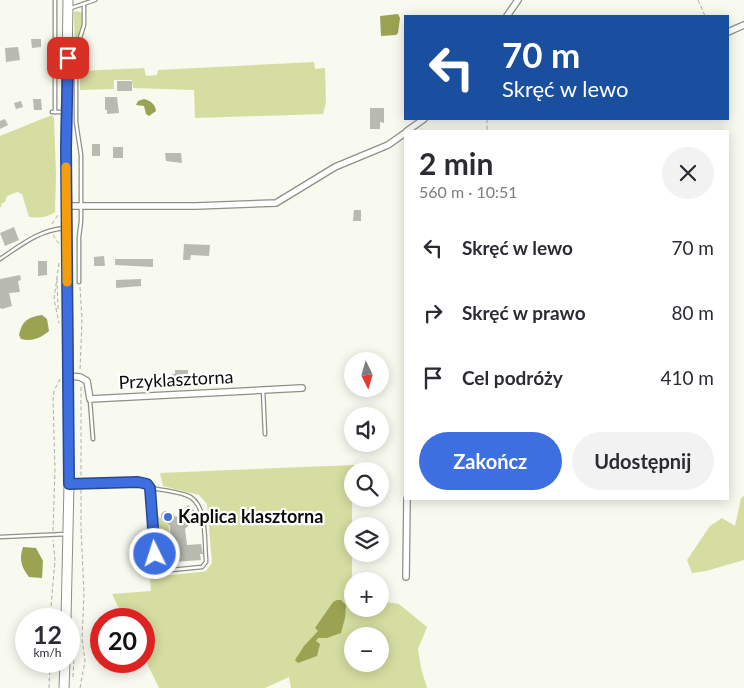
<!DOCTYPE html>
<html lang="pl">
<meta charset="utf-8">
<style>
body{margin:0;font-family:Lato,sans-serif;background:#f2f2f3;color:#2b2b33;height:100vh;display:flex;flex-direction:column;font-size:19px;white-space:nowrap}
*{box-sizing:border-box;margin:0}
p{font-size:16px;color:#7c7c81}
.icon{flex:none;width:28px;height:28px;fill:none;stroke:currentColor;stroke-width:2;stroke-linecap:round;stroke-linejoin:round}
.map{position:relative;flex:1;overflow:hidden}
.sheet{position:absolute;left:404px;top:130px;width:325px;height:370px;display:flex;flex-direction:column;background:#fff;border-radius:0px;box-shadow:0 2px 12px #0003}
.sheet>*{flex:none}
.hud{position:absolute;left:404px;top:15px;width:325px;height:105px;border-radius:0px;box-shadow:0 2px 12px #0003;background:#1a4fa0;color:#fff;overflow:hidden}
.needle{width:32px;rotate:175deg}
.tools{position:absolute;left:344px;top:352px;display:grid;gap:10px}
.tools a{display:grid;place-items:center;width:45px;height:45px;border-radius:50%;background:#fff;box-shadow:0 2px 12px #0003;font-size:25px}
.speed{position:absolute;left:15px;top:608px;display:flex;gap:10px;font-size:25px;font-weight:700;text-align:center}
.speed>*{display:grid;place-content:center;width:65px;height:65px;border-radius:50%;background:#fff;box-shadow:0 2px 12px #0003;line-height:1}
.speed small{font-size:12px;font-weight:400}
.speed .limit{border:8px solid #d22;background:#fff;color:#111}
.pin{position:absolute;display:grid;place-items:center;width:42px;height:42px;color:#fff;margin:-21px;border-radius:10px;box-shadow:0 2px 8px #0006}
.me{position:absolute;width:55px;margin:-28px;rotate:356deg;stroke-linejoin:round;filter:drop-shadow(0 0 4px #0008)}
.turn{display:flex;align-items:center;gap:18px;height:105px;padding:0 15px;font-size:22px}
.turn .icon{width:65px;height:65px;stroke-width:2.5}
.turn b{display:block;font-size:35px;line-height:42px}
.round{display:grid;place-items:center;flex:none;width:52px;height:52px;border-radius:26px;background:#f2f2f3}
.summary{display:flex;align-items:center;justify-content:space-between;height:85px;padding:0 15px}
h1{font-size:30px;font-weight:700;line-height:38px}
.cta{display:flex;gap:10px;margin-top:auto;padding:10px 15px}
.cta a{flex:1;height:58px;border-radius:30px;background:#3e6fe0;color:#fff;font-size:20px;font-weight:700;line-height:58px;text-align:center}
.cta a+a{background:#f2f2f3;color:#2b2b33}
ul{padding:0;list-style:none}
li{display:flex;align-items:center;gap:15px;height:65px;padding:0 15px}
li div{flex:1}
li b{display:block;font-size:19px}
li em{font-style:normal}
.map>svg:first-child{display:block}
.green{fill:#d5dda1;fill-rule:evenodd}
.water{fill:#9ba352}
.building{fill:#b9bbb1}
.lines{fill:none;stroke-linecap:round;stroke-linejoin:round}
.service-casing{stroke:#8e9086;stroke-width:5}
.minor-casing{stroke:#8e9086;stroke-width:8}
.primary-casing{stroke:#8e9086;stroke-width:11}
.path{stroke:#aeafa7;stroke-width:1;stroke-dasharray:4 2.5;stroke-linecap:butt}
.service{stroke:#fff;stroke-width:2.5}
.minor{stroke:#fff;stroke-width:5.5}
.primary{stroke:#fff;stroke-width:9}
.route-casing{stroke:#284892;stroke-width:12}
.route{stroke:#3e6fe0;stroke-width:9}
.slow{stroke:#f59e0b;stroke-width:9}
.poi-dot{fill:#3e6fe0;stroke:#fff;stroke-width:2}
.labels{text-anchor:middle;stroke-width:4.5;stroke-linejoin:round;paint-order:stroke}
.street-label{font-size:18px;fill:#0b0c09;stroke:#fff}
.poi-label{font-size:18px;font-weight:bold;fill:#0b0c09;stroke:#fff;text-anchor:start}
</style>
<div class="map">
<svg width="744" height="688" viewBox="0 0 744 688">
<rect width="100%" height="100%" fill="#f8f9ef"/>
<g class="green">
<path d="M77 11 82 13V27L75 50 74 12Z"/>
<path d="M314 62 315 69 325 68 326 102 323 114 195 118 194 90 133 88 132 80H114V89L80 90V71L144 68 146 76 157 75 158 70Z"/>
<path d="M52 115 54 118 56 175 55 212C47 218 38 218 29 217L22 194 17 192 7 196 5 202 1 204 2 207H0V136Z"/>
<path d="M354 465V471H352V609H380V601L399 604 427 627 418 649 421 668 427 688H291L289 677 265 688H159L144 657V619H124L112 594 151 591 149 568 156 574 161 576 201 572 206 571 212 563 207 504 199 495 163 486 160 473ZM352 636H380V664H352Z"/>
<path d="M744 496V560L706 571 692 573 687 560 710 526 722 518 735 526 741 498Z"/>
<path d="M157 515 169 526 170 550 159 551Z"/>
</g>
<g class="water">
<path d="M398 14 400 18 398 33 396 35 381 36 380 16Z"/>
<path d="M144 99C151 101 155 104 156 111L149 116 146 114 144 106 136 105 138 101Z"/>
<path d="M42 315 47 319 49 331C40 338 33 342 21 339L19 335C22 321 28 317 42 315Z"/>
<path d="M23 547 36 548 43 561 42 578 29 577C21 567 19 559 23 547Z"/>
<path d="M337 600H341L346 605 345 618 341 633 327 638H318L316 641 320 644 317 656 298 663 295 660 304 646 318 631 315 628 333 602Z"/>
</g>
<g class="building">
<path d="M31 39H41V47L32 48Z"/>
<path d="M18 47 20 60 6 62 5 48Z"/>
<rect x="117" y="81" width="15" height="10"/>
<path d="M105 97H117L119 113 107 114V110H105Z"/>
<path d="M33 99H41L42 110H34Z"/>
<path d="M21 101 23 107 16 109 14 103Z"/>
<path d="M370 108H384V123L380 122V129H370Z"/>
<path d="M5 119 8 125 0 129V121Z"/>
<rect x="92" y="144" width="8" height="12"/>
<rect x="113" y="147" width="10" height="11"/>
<path d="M165 153H181L182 163 166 161Z"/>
<path d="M354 210H361V221H353Z"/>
<path d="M14 227 19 240 5 246 0 233Z"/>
<path d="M184 244 210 245 209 256 191 255 190 260H183Z"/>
<path d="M104 256 105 266H94V257Z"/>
<path d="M115 259H153V267L115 265Z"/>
<path d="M38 261H47V275L38 276Z"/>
<path d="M20 275 21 280 18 281 20 292 9 293 12 306 2 309 0 308V279Z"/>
<path d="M141 279V286L116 288V280Z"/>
<path d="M175 370H188V382L172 384V374H175Z"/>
<path d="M188 505 199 515 185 529 187 545 201 544 203 554H200L201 560 173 562 172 559V567H163V559H171L169 553 171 549 170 526 161 518V514L164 511H169L176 517Z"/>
</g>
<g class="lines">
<g class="service-casing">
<g id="service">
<path d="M55 0V112"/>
<path d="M71 8 95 0"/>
<path d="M52 112H65"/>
<path d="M0 259C21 245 39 230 65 228"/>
<path d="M79 282V237L81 221V155L76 122V61L78 44 84 25V5"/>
<path d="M263 390 265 434"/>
<path d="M90 401 93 439"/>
<path d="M70 484 138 482 147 484 150 488 157 569 161 571 202 567 206 562V559C204 540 208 502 186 495 174 491 162 490 150 488"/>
<path d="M0 537 67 534"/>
</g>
</g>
<g class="minor-casing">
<g id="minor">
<path d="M507 16 518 0"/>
<path d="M728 32 744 25"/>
<path d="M407 131 424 119"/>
<path d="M67 206H196L276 203 335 167 388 145 405 133"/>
<path d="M68 376 80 377 87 381 90 399 302 388"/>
<path d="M406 577 407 499"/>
</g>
</g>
<g class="primary-casing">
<g id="primary">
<path d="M66 619 69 484 66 135 68 0"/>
<path d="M64 688 65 661"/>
</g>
</g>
<g class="path">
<path d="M698 0 705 16"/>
<path d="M487 119V131"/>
<path d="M52 224 58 215"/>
<path d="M53 235 59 244"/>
<path d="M59 263 54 299 59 323"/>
<path d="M57 279 58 309"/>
<path d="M80 287 82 319 80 371"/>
<path d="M81 387V478"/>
<path d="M53 531 55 469 53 400 54 391 60 379"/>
<path d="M160 553H169"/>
<path d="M50 619 55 560 53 540"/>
<path d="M73 677 74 657 73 624"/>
<path d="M49 688 50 661"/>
<path d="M80 688 85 661 82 639 84 593 81 529V490"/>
</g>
<use href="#service" class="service"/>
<use href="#minor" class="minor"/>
<use href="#primary" class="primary"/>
</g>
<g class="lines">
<g class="route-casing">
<path id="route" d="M68 58 66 148 69 484 138 482 147 484 150 488 155 554"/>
</g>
<use href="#route" class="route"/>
<path class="slow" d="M66 167 67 282"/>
</g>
<circle class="poi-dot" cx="168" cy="517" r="5"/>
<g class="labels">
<g class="street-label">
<text transform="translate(176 380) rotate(-3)" y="6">Przyklasztorna</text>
</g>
<g class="poi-label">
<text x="178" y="523">Kaplica klasztorna</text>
</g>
</g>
</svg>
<div class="tools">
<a><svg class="needle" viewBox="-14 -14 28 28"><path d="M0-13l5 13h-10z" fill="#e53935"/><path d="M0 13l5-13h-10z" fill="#7c7c81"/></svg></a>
<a><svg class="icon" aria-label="sound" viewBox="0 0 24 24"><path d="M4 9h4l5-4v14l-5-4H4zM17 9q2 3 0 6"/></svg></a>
<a><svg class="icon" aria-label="search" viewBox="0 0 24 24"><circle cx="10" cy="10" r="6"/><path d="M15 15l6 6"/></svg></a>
<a><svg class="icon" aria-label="layers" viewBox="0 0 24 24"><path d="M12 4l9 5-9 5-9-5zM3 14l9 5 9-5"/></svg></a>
<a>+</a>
<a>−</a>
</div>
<div class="speed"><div>12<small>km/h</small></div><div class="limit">20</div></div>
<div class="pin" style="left:68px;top:58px;background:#d93025"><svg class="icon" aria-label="arrive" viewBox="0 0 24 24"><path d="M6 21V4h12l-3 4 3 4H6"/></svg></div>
<svg class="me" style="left:155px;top:554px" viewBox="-20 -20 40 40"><circle r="17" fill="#3e6fe0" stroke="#fff" stroke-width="3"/><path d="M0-11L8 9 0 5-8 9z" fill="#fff"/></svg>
<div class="hud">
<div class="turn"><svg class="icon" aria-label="left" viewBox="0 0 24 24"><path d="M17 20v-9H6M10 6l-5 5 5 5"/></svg><div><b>70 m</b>Skręć w lewo</div></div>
</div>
<section class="sheet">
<div class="summary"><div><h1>2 min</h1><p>560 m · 10:51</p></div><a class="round"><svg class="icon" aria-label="close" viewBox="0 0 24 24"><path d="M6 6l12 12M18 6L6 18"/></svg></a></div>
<ul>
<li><svg class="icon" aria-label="left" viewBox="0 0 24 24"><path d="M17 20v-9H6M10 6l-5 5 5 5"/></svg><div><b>Skręć w lewo</b></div><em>70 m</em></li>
<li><svg class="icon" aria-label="right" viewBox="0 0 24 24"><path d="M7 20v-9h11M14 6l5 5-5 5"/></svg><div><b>Skręć w prawo</b></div><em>80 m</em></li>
<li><svg class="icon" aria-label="arrive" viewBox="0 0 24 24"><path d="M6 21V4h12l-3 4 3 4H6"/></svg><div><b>Cel podróży</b></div><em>410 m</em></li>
</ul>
<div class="cta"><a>Zakończ</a><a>Udostępnij</a></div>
</section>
</div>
